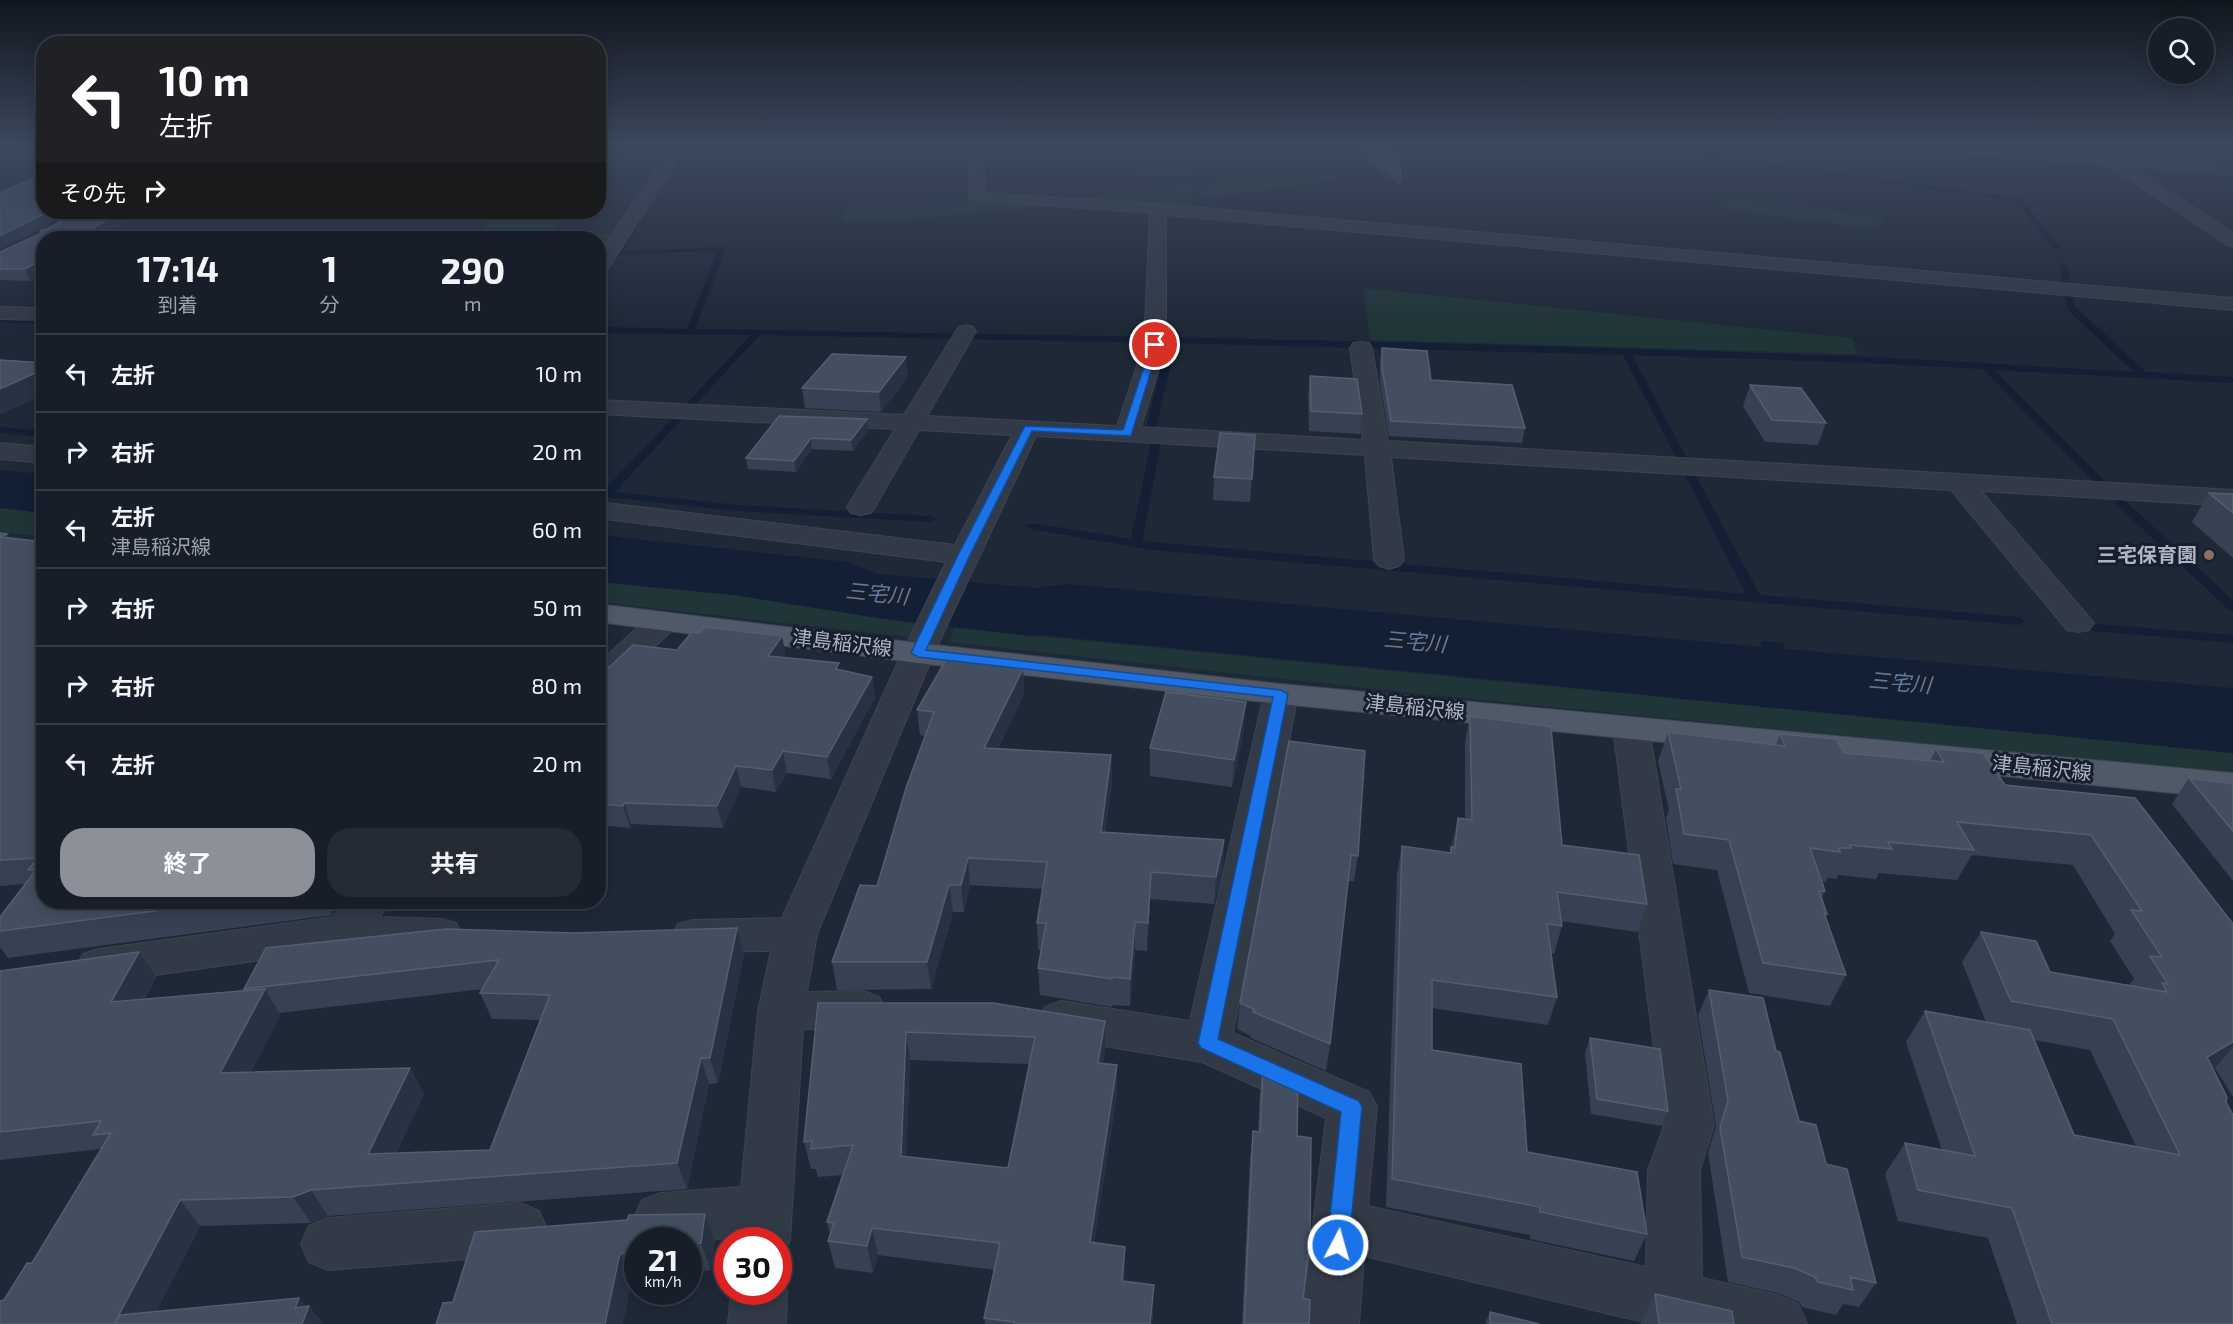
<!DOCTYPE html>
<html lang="ja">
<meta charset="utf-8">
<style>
body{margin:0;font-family:"Exo 2","Noto Sans JP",sans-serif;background:#242b35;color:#f1f3f6;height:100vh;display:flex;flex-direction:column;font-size:22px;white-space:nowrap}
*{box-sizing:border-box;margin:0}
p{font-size:20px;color:#9ea2a8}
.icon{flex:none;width:33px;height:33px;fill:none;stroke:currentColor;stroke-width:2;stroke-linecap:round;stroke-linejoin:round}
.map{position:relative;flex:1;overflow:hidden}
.panel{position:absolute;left:36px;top:231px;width:570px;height:678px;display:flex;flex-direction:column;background:#171e29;border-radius:24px;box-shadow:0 3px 15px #0003,0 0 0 2px #363c46}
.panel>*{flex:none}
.guide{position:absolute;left:36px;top:36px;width:570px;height:183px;border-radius:24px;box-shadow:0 3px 15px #0003,0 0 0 2px #363c46;background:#202124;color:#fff;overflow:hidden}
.buttons{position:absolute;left:2148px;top:18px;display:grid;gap:12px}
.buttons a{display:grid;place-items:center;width:66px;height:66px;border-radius:50%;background:#171e29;box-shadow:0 3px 15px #0003,0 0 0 2px #363c46;font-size:30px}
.speed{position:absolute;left:624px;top:1227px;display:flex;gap:12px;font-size:30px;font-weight:700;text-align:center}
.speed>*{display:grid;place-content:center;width:78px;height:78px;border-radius:50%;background:#171e29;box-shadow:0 3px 15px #0003,0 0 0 2px #363c46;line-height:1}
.speed small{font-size:15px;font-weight:400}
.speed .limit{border:9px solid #d22;background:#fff;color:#111}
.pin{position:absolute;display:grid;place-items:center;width:51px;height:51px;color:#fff;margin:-26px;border:3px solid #fff;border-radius:50%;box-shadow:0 2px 6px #0007}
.me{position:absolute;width:66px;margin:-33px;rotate:6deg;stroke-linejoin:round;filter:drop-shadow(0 0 4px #0008)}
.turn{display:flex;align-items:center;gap:21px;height:126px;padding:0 24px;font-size:27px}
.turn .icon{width:78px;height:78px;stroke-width:2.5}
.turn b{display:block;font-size:42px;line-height:51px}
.then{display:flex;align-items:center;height:57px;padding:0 24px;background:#0003;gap:12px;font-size:22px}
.eta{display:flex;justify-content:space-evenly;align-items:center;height:102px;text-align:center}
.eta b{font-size:36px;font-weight:700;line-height:42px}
.primary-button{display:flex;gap:12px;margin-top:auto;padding:12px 24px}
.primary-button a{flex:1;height:69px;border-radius:24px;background:#8c9099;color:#fff;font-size:24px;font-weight:700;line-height:69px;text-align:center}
.primary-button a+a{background:#242b35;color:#f1f3f6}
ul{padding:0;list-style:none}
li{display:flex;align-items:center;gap:18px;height:78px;padding:0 24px;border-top:2px solid #363c46}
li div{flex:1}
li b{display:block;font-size:22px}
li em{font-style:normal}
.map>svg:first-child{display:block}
.green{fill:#203538}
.water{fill:#121f35}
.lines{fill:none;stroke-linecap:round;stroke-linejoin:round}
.stream{fill:#121f35;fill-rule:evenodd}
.minor-casing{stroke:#3c4351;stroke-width:2}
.major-casing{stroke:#3c4351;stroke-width:2}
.minor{fill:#323a48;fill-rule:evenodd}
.major{fill:#505968;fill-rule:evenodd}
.wall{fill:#364254;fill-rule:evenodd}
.shaded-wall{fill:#273244}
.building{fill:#434e61;stroke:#535e70;stroke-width:1.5;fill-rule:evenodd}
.route{fill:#1a73e8;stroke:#114b97;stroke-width:1.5}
.education-dot{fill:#8d6e63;stroke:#181f2c;stroke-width:2}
.labels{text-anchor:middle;stroke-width:6;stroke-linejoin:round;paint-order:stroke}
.poi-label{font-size:20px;font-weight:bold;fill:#acb4c5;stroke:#181f2c;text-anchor:end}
.street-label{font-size:20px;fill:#acb4c5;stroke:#181f2c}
.water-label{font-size:21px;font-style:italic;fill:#637ca6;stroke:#181f2c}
</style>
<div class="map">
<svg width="2233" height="1324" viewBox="0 0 2233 1324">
<rect width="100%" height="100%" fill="#1f2837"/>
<g class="green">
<path d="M1126 159H1212L1210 167 1203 174 1133 175 1118 167Z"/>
<path d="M1337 170 1335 179 1278 189 1203 198V186L1255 177Z"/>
<path d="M1192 184V206L1187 208 1066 201Z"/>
<path d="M1723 196 1884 218 1877 230 1719 208Z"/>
<path d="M987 201 1062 206 906 219 842 221 845 207 905 205V207Z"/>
<path d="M565 216 551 235 618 233 610 244H599L598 238H474L493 218Z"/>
<path d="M1363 288 1852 338 1858 354 1370 340Z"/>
<path d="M0 508 43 513V537L0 532Z"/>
<path d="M599 582 734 595 918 624 909 637 599 602Z"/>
<path d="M954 628 2233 753V774L1421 694 949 642Z"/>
</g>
<g class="water">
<path d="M0 470 43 474V513L0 508Z"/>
<path d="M599 535 848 562 878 574 1038 588 1067 584 1762 647 1760 641 1783 643 1785 649 2233 688V753L1040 635 1030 636 878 618 734 595 599 582Z"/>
</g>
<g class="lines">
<g class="stream">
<path d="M1705 156 2020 198 2062 249 2055 251 2016 201 1703 159Z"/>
<path d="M598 175 652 177 655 179 652 181 598 179Z"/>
<path d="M638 220 641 222 623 251 722 247 726 249 695 329C1086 336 1477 341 1867 357 1956 361 2045 367 2134 372L2068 310 2064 294 2068 292 2072 294 2075 307 2146 372 2233 377V383L1994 370 2104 480V484H2096L1983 369 1869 363 1632 355 1687 459 1682 462 1677 459 1623 355 1172 343 760 335 692 408 689 409 684 406 686 404 751 335 598 333V327L687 329 717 251 615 255 614 253 635 222Z"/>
<path d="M2060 263 2067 265 2070 285 2066 287 2049 286V282H2062Z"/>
<path d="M0 316 44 318V324L0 322Z"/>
<path d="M1171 343 1175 346 1156 428 1151 431 1147 430 1146 428 1167 346Z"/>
<path d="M677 416 682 419 680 421 615 492 737 505 931 516 937 519 931 522 737 511 598 496V490H604L674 417Z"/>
<path d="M0 427 44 431V437L0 433Z"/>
<path d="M1156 440 1161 443 1142 541 1746 594 1684 473 1689 470 1694 473 1760 595 2019 617 2025 621 2019 625 1152 550 1031 529 1025 526 1031 523 1131 539 1151 443Z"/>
<path d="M2120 499 2124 500 2233 600V611L2229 610 2116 504V500Z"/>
<path d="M2097 624 2233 635V643L2092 631 2091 628 2092 625Z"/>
</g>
<g class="minor-casing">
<g id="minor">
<path d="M674 144H688L607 270 605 274 598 275V255Z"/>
<path d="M969 144H983L985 193 1158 204 2233 298V310L1166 215V345L1141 427 1363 440 1350 348 1353 343 1361 342 1369 343 1372 348 1388 441 2233 490V506L1981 491 2094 623 2089 630 2078 632 2067 630 1951 490 1391 457 1404 560 1399 566 1389 569 1379 566 1374 560 1365 455 1036 436 934 653 817 934 807 992 863 991 879 997 886 1010 879 1023 863 1029H803L790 1240 782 1258 778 1260V1240H736V1237C706 1240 671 1247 642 1236L634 1218 642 1200 661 1193 741 1187 758 1011 771 951 693 952 678 948 672 936 678 924 693 920 782 918 902 653 946 562 598 518V502L955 545 1012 435 919 430 875 507 871 513 861 515 851 513 847 507 895 429 598 414V400L904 415 956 331 959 327 966 325 973 327 976 331 927 416 1117 426 1144 345 1150 213 971 200 969 197Z"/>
<path d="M1897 144H1962L2233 165V175L2129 166 2233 233V246L2227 245 2108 165 1904 148Z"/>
<path d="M44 149V157L0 158V150Z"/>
<path d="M0 307 44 308V320L0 319Z"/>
<path d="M0 443 44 447V463L0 459Z"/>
<path d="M663 612 674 614 679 621 674 628 610 690 598 693V664L652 614Z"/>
<path d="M1281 684 1293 687 1298 694 1233 1033 1369 1092 1377 1107 1368 1206 1646 1267 1648 1170 1664 1126 1613 728 1618 720 1631 717 1644 720 1649 728 1714 1126 1700 1170 1702 1278 1778 1295 1798 1304 1807 1324H1652L1364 1256 1359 1324H1301L1326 1118 1202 1062 1061 1039 1045 1033 1038 1020 1045 1007 1061 1001 1190 1021 1264 694 1269 687Z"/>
<path d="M345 902H389L380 917 441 919 456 923 462 935 456 947 441 951 346 948 99 983 83 978 77 966 83 954 99 949 333 917Z"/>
<path d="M520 1203 539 1211 547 1229 539 1247 520 1255 328 1270 309 1262 301 1244 309 1226 328 1218Z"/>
<path d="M779 1272 787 1292 786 1324H728L731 1292H778Z"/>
</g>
</g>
<g class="major-casing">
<path id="major" d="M598 604 918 643 1281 684 2233 773V799L1281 704 918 663 598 622Z"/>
</g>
<use href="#minor" class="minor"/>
<use href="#major" class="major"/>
</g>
<g class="wall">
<path d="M1343 144H1397L1401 177 1400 185Z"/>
<path d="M78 212H153L151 213H140L30 281 0 280V252L40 234Z"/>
<path d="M1382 348 1431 380 1525 428 1522 443 1389 436 1380 382V361Z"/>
<path d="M908 376 881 412 805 408 802 388Z"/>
<path d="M1310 376 1362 414 1360 434 1309 431 1308 396Z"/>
<path d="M1750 385 1826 423 1818 445 1765 442 1743 406Z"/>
<path d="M867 419 868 430 853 451 812 449 796 472 748 469 746 458Z"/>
<path d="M1255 435 1250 502 1213 500 1214 477Z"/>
<path d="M2209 493 2233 494V558L2192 522Z"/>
<path d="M0 533 7 534 9 538 44 902H343L332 915 8 958 0 947V917L25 884 0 886Z"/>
<path d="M677 650 786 656 784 657 872 677 875 697 831 779 787 773 776 792 741 787 723 828 631 824 630 828 598 825V673Z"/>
<path d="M1023 669 1024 694 998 749 1111 755 1112 781 1105 833 1224 840 1223 867 1214 904 1150 899 1147 951 1135 950 1130 1006 1113 1005 1112 1007 1040 995 1038 968 1041 950H1038L1037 923 1043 889 970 885 964 912H953L931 989 837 990 832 962 877 886 925 736 920 735 917 710Z"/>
<path d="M1470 716 1562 845 1647 904 1637 932 1561 921 1562 926 1554 954 1551 953 1557 997 1548 1025 1432 1008V1050L1527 1152 1647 1234 1634 1261 1530 1239V1235L1386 1207 1397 874 1402 846 1450 853 1458 818 1465 819V742Z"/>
<path d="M1244 729 1232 787 1150 776V748Z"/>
<path d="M1668 732 1776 745 1780 734 1844 753 1930 761 1936 749 2005 785 2135 798 2233 924V1097L2215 1068 2213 1069 2226 1102 2233 1324H2017L1988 1238 1898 1221 1885 1174 1905 1143 1942 1150 1906 1042 1925 1011 1986 1022 1962 962 1981 932 2050 972 2129 985 2134 979 2110 941 2115 934 2073 865 1972 855 1957 880 1879 873 1876 879 1838 875 1837 879 1828 878 1826 882 1821 881 1825 891 1822 897 1827 914 1826 917 1846 975 1830 1006 1749 993 1717 870 1673 864 1666 818 1669 810 1658 761ZM2034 1040 2090 1050 2136 1146 2074 1135Z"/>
<path d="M1289 741 1358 856 1354 881H1348L1330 1044 1326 1071 1251 1038V1036L1237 1029 1240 1003Z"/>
<path d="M2189 778 2233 784V881L2172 804Z"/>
<path d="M737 928 744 954 718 1083 709 1084 687 1189 328 1216 311 1223 200 1226 156 1312 299 1298 305 1306H309L323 1324H0V1301L4 1300 27 1263H32L101 1149 0 1160V971L139 952 156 977 145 999 245 990 244 989 266 948 446 929 574 933ZM483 989 480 993 492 1019 540 1020 490 1150 396 1153 424 1094 410 1068 251 1072 280 1015 279 1013Z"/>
<path d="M1709 990 1776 1051 1799 1121 1826 1164 1876 1283 1859 1307 1843 1304 1836 1315 1802 1307 1799 1302 1778 1293 1728 1282 1708 1153 1716 1126 1698 1015Z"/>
<path d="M818 1003 1105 1021V1049L1103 1063 1117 1093 1094 1243 1125 1274 1124 1282 1153 1312 1152 1324H985L984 1318 995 1270 878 1255 873 1273 835 1268 828 1241 830 1234 827 1222 843 1175 818 1177 816 1169H811L804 1142ZM910 1060 1029 1064 1008 1168 906 1157Z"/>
<path d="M1590 1038 1668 1111 1662 1126 1591 1114 1585 1053Z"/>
<path d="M1263 1064 1297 1136 1303 1298 1309 1324H1242L1250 1158 1253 1131 1258 1132 1260 1091Z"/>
<path d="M475 1232 715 1241 711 1270 688 1273V1240H638V1279L453 1302Z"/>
<path d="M1655 1294 1734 1324H1641Z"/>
<path d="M1490 1312 1539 1324H1485Z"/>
</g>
<g class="shaded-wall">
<path d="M48 212H73L0 249V236Z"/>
<path d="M121 212H140V213L99 238H76Z"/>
<path d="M44 258V272L30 281 25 269Z"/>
<path d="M906 357 908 376 881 412 879 392Z"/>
<path d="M44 369V394L0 415V389Z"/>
<path d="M867 419 868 430 853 451 851 440Z"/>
<path d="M811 438 812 449 796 472 794 461Z"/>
<path d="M7 534 20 556 1 537Z"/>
<path d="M782 636 786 656 772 676 768 656Z"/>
<path d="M1023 669 1024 694 986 774 984 748Z"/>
<path d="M872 677 875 697 831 779 827 757Z"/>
<path d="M1246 702 1244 729 1232 787 1234 760Z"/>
<path d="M783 751 787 773 776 792 772 770Z"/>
<path d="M1111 755 1112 781 1101 859V832Z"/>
<path d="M736 766 741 787 723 828 717 806Z"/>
<path d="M624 803 631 824 630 828 623 806Z"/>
<path d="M1224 840 1223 867 1214 904 1216 877Z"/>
<path d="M968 858 970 885 964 912 961 885Z"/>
<path d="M1151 872 1150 899 1147 951 1148 923Z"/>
<path d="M949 885 953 912 931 989 927 962Z"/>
<path d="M325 902H343L332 915Z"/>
<path d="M1135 922V950L1130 1006V979Z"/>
<path d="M737 928 744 954 718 1083 710 1058Z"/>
<path d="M139 952 156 977 130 1027 111 1002Z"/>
<path d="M265 989 280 1015 238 1099 220 1073Z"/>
<path d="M1105 1021V1049L1098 1091V1063Z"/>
<path d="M906 1032 910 1060 905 1184 901 1156Z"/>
<path d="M2233 1042V1047L2215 1068 2181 1087 2207 1057Z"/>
<path d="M701 1058 709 1084 687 1189 677 1163Z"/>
<path d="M1117 1065V1093L1090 1270V1242Z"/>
<path d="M410 1068 424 1094 383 1179 368 1154Z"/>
<path d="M311 1190 328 1216 311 1223 293 1197Z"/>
<path d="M180 1200 200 1226 150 1324H114Z"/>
<path d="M705 1214 715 1241 711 1270 701 1243Z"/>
<path d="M872 1228 878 1255 873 1273 867 1246Z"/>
<path d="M1125 1247V1274L1121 1308 1122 1281Z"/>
<path d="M620 1253 632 1280 623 1324H605Z"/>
<path d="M1154 1285 1152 1324H1150Z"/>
<path d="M299 1298 308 1309 309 1306 323 1324H302L295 1308Z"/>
</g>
<g class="building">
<path d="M1354 144H1397L1401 177Z"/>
<path d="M44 173V212H48L0 236V193Z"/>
<path d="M78 212H121L76 238H44V258L25 269H0V252L40 234 41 230 47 229Z"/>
<path d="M1382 348 1427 351 1431 380 1512 385 1525 428 1391 421 1382 368Z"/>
<path d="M832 354 906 357 879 392 802 388Z"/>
<path d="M0 360 44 363V369L0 389Z"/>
<path d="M1310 376 1357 379 1362 414 1311 411Z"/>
<path d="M1750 385 1801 388 1826 423 1772 420Z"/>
<path d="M779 416 867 419 851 440 811 438 794 461 746 458Z"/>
<path d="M1220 433 1255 435 1252 479 1214 477Z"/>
<path d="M2209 493 2233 494V513Z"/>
<path d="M0 533 7 534 1 537 44 542V902H225L0 931V917L36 870H28L38 858 0 860Z"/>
<path d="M704 627 782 636 768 656 839 663 836 669 872 677 827 757 783 751 772 770 736 766 717 806 624 803 623 806 598 804V673L605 671 633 645 677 650 692 632 700 633Z"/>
<path d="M947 658 1023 669 984 748 1111 755 1101 832 1224 840 1216 877 1151 872 1148 923 1135 922 1130 979 1112 977V979L1038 968 1046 923H1037L1047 862 968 858 961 885H949L927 962H832L860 885 877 886 906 788 934 712 917 710Z"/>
<path d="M1166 692 1246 702 1234 760 1150 748Z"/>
<path d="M1470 716 1551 727 1562 845 1639 855 1647 904 1557 892 1562 926 1547 924 1557 997 1432 980V1050L1521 1064 1527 1152 1637 1172 1647 1234 1540 1212V1207L1392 1179 1402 846 1451 853V847L1455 848 1458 818 1472 820Z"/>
<path d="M1668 732 1785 746 1780 734 1836 739 1844 753 1944 762 1936 749 1983 753 2005 785 2135 798 2233 924V1042L2207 1057 2227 1097 2226 1102 2233 1115V1324H2052L2012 1208 1918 1190 1905 1143 1975 1156 1925 1011 2030 1030 2074 1135 2180 1155 2113 1019 2011 1001 1981 932 2036 941 2050 972 2167 992 2162 983 2168 984 2150 956 2162 957 2131 910 2142 911 2091 835 1957 822 1974 850 1888 842 1892 849 1850 845 1851 848H1839L1840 852 1810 848 1825 891H1819L1827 914 1824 913 1846 975 1763 963 1729 840 1684 834 1676 789H1681Z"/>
<path d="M1289 741 1365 751 1358 856 1351 855 1330 1044 1253 1012 1254 1009 1240 1003Z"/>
<path d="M2189 778 2233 784V831Z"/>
<path d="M737 928 710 1058H701L677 1163 311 1190 293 1197 180 1200 114 1324H0V1301L4 1300 27 1263H32L111 1133 93 1135 101 1121 0 1132V971L139 952 111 1002 265 989 220 1073 410 1068 368 1154 490 1150 550 995 480 993 499 960 244 989 266 948 446 929 574 933Z"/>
<path d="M1709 990 1763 998 1776 1051 1780 1052 1799 1121 1816 1125 1826 1164 1847 1169 1876 1283 1850 1277 1853 1290 1818 1282 1815 1277 1794 1268 1742 1257 1720 1128 1728 1100Z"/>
<path d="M818 1003H993L1105 1021 1098 1063 1117 1065 1090 1242 1125 1247 1122 1281 1154 1285 1150 1324H1014V1322L984 1318 1000 1243 872 1228 867 1246 828 1241 834 1223 827 1222 853 1145 811 1149 812 1141 804 1142ZM906 1032 1035 1037 1008 1168 901 1156Z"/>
<path d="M1590 1038 1660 1049 1668 1111 1597 1099Z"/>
<path d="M1263 1064 1298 1079 1297 1136 1311 1138 1310 1242 1303 1298 1310 1300 1309 1324H1244L1253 1131 1260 1132Z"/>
<path d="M705 1214 701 1243 688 1245V1240H638V1251L620 1253 605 1324H436L443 1303 453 1302 475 1232 627 1220 629 1215Z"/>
<path d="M1655 1294 1732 1311 1734 1324H1659Z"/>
<path d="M299 1298 295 1308 309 1306 302 1324H116L120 1315Z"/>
<path d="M1490 1312 1539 1324H1490Z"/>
</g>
<linearGradient id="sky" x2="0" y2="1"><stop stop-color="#11161e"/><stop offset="0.44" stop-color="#3c485e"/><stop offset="1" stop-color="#3c485e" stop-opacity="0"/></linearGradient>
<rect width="2233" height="330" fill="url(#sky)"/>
<path class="route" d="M1152 343 1159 345 1131 436 1032 431 970 555 926 650 1281 690 1288 694 1218 1039 1359 1101 1362 1107 1349 1245 1346 1253 1338 1256 1330 1253 1327 1245 1341 1112 1201 1048 1198 1043 1273 697 918 657 911 653 958 555 1025 426 1123 430Z"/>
<circle class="education-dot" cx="2209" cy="555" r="6"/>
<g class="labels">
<g class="poi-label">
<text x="2197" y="562">三宅保育園</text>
</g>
<g class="street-label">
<text transform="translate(842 643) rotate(7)" y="7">津島稲沢線</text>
<text transform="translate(1415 707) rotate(6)" y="7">津島稲沢線</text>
<text transform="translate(2042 768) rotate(6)" y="7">津島稲沢線</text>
</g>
<g class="water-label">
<text transform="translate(877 594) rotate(6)" y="7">三宅川</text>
<text transform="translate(1415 642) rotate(5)" y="7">三宅川</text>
<text transform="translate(1900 683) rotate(5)" y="7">三宅川</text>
</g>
</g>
</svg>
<div class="buttons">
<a><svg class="icon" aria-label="search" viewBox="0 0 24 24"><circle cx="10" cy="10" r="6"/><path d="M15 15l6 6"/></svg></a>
</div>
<div class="speed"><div>21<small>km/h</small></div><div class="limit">30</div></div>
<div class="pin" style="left:1155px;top:345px;background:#d93025"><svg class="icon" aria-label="arrive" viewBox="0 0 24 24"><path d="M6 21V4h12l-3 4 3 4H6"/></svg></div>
<svg class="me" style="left:1338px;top:1245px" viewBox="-20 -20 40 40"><circle r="17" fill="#1a73e8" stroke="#fff" stroke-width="3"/><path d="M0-11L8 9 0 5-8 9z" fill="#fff"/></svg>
<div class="guide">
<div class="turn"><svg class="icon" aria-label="left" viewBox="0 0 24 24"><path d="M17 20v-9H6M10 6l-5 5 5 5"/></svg><div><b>10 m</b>左折</div></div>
<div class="then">その先<svg class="icon" aria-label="right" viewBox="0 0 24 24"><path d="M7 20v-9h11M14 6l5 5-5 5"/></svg></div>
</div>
<section class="panel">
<div class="eta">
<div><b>17:14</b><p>到着</p></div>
<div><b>1</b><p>分</p></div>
<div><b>290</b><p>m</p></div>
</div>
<ul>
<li><svg class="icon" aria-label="left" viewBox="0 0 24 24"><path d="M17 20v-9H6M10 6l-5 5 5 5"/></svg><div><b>左折</b></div><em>10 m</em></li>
<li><svg class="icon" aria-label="right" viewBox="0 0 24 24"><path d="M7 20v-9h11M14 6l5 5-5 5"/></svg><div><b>右折</b></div><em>20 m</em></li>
<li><svg class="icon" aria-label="left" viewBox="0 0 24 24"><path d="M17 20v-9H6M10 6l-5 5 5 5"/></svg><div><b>左折</b><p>津島稲沢線</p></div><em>60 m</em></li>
<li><svg class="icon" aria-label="right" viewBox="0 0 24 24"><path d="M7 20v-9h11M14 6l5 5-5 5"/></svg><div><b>右折</b></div><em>50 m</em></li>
<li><svg class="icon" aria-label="right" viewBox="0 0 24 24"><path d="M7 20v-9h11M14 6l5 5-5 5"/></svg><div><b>右折</b></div><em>80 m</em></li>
<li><svg class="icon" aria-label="left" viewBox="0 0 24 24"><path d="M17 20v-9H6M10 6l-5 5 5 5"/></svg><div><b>左折</b></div><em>20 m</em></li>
</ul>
<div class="primary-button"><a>終了</a><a>共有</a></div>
</section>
</div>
